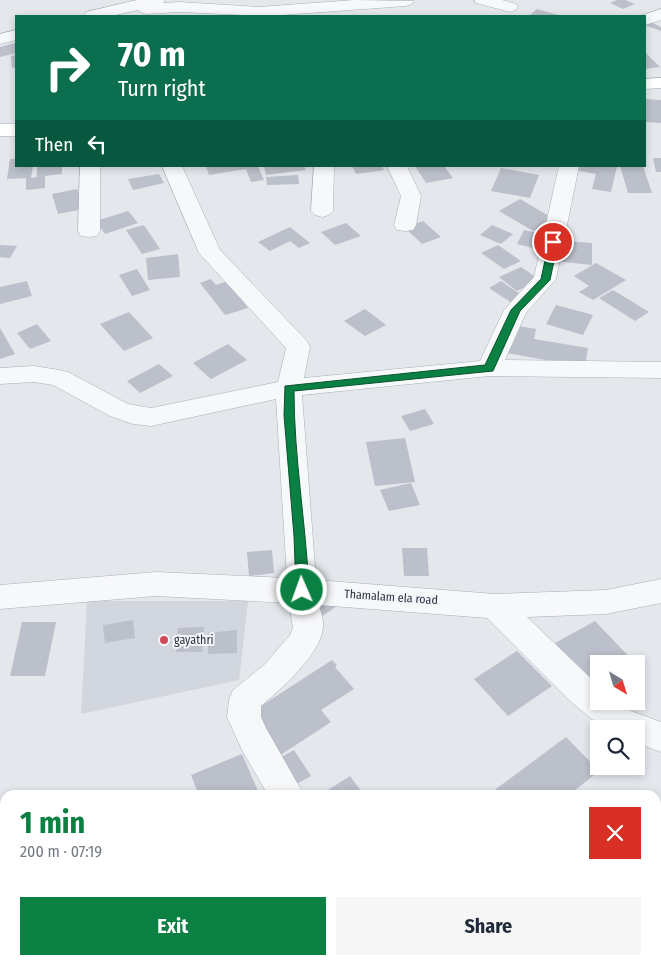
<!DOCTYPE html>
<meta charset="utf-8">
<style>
body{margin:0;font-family:"Fira Sans Condensed",sans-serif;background:#f6f6f7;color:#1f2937;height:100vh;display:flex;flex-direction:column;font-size:19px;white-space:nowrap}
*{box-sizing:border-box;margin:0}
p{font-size:16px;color:#747a83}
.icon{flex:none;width:28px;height:28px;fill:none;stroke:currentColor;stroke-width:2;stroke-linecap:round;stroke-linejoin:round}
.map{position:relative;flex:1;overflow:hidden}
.details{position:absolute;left:0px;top:790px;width:661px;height:175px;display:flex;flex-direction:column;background:#fff;border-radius:15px 15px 0 0;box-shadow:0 2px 8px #0003}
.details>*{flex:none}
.banner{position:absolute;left:15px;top:15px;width:631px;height:152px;border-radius:0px;box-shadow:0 2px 8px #0003;background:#0b6e4f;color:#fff;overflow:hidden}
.needle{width:32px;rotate:142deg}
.fabs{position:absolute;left:590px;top:655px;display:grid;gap:10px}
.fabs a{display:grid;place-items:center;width:55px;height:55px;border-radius:0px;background:#fff;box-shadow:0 2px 8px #0003;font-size:25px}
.pin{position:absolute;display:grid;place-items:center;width:42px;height:42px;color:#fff;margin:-21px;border:2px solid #fff;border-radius:50%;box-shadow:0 1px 5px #0007}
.me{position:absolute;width:55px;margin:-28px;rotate:358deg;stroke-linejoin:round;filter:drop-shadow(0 0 4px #0008)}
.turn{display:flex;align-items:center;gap:18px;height:105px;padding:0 20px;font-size:22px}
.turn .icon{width:65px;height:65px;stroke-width:2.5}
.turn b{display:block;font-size:35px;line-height:42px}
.then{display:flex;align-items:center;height:48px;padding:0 20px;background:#0003;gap:10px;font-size:19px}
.round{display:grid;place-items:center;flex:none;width:52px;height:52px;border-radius:0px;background:#f6f6f7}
.headline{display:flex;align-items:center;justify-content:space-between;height:85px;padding:0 20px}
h1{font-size:30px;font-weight:700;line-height:38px;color:#0b8043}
.button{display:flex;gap:10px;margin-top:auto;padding:10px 20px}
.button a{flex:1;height:58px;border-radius:0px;background:#0b8043;color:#fff;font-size:20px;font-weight:700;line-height:58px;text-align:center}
.button a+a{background:#f6f6f7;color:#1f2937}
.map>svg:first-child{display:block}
.built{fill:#d2d6de}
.building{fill:#bbc0ca}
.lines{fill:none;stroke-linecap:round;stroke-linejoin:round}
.street-casing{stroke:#a9aeb7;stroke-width:1}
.secondary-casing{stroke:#a9aeb7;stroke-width:1}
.street{fill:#f7f8fa;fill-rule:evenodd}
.secondary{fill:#fff;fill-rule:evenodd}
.route{fill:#0b8043;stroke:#07532c}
.poi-dot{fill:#d1495b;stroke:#f4f6f9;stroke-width:2}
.labels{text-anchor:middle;stroke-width:4;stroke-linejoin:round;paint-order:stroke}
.street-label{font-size:12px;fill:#2b3445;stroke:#f4f6f9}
.poi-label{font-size:12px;fill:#2b3445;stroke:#f4f6f9;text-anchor:start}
</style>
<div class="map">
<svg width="661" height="965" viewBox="0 0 661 965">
<rect width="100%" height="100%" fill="#e4e7ec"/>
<path class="built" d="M87 601H248L239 680 81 714Z"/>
<g class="building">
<path d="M617 0H625L635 4 623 9 610 3Z"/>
<path d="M537 9 562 16H529Z"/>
<path d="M651 22 661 27V31L645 25Z"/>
<path d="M15 43 16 53 0 57V47Z"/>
<path d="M645 52 660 67 645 69Z"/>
<path d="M16 55V67L12 68 11 56Z"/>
<path d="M645 99 661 100V123L645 122Z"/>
<path d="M653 158H661V172H656Z"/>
<path d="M10 159H16V166H33L31 178 37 177V166H62V174L45 176V188L26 190V178L7 179Z"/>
<path d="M206 166H258L264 180 251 182 246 169 209 175Z"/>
<path d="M264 166H304L306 170 266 175Z"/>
<path d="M352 166H382L384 170 356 174Z"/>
<path d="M415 166H444L453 178 426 183Z"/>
<path d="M580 166H617L611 192 592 189 596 174 579 171Z"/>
<path d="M620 166H643L652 193H628Z"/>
<path d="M501 168 539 175 530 198 491 191Z"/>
<path d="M159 174 164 183 133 190 128 179Z"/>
<path d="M298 175 299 184 267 185 266 177Z"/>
<path d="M77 189 84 209 58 214 52 194Z"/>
<path d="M520 199 554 219 533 231 499 211Z"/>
<path d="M128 211 138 223 105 234 96 221Z"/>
<path d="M423 221 441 237 422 244 405 228Z"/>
<path d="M346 223 361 236 335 245 321 232Z"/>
<path d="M144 225 160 249 142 254 126 230Z"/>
<path d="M492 225 513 234 501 244 480 235Z"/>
<path d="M290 227 310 243 299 248 290 241 270 251 258 242Z"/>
<path d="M524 230 539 233 533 248 517 244Z"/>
<path d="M556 240 592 243V265L555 261Z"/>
<path d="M0 245 17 246 10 258 0 257Z"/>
<path d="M498 245 521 261 504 269 481 253Z"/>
<path d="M178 254 180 277 148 280 146 258Z"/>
<path d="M596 263 626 280 593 300 579 292 589 286 574 276Z"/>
<path d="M521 267 540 280 517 291 499 277Z"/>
<path d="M137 269 150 290 132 296 119 275Z"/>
<path d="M211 279 216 285 228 281 248 308 225 315 200 283Z"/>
<path d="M27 281 32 296 0 304V287Z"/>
<path d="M501 281 523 296 512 303 489 288Z"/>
<path d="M613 290 649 312 635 321 599 298Z"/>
<path d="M556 305 593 315 583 335 546 324Z"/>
<path d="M365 309 386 325 365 336 344 321Z"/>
<path d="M129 312 153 338 124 351 100 324Z"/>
<path d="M37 324 51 341 30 349 17 333Z"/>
<path d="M513 325 536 329 534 339 588 348 585 367 506 353Z"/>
<path d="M0 328 15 354 0 359Z"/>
<path d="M228 344 247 360 211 379 193 363Z"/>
<path d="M159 364 173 376 140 393 127 381Z"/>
<path d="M425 409 434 424 410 431 401 416Z"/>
<path d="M405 438 415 482 375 486 366 442Z"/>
<path d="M411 483 420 505 389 511 380 490Z"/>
<path d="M402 548H427L429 576H404Z"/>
<path d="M272 550 274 573 249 576 247 552Z"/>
<path d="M326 596 337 606 318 619 307 608Z"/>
<path d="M133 620 135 638 105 643 103 625Z"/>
<path d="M595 621 636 664H599V691L555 643Z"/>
<path d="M22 622H56L45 676H10Z"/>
<path d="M204 627 202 652H176L178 628Z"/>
<path d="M237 630V653L208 654V633Z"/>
<path d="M517 651 552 686 508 716 474 679Z"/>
<path d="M332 660 337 665 335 667 354 689 321 710 331 722 279 756 247 715Z"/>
<path d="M566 737 599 771 569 795H501L496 789Z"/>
<path d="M294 750 311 776 295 785 278 759Z"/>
<path d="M242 754 258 791 249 795H199L191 775Z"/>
<path d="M350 776 364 795H327L325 792Z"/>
<path d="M404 960H496L501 965H408Z"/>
<path d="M553 960H560L565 965H548Z"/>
</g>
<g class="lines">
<g class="street-casing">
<g id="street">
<path d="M137 0H165L163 3 179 2 259 7 354 0 414 1 412 4 406 6 268 16 179 12 146 14 140 12 138 10 111 16H84L86 12Z"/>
<path d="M474 0H502L516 4 518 7 516 10 510 12 476 3Z"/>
<path d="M661 9V20L645 25V16H640Z"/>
<path d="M16 30V40L0 44V34Z"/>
<path d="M80 166H100V231L97 236 89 237 81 236 78 231Z"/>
<path d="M162 166H182L220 250 307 341 310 347 304 378 480 361 504 310 534 277 559 166H579L556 279 526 313 505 360 661 362V378L489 376 302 395 316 580 495 594 606 590 661 579V603L606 614 527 617 599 686V701H619L631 711 661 722V752L636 743V729H604L569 700 487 618 319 605C321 612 324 621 323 628 321 654 280 690 261 706V717L266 728 304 795H268L242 750 227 717 229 700 233 690 264 665 290 635 293 628 289 603 156 596 0 609V585L156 572 287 578 276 399 151 426 133 424 110 416 53 385 34 382 0 384V368L34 366 59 370 68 372 128 404 151 408 278 382 286 348 199 253Z"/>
<path d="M314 166H334L333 211 329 215 322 217 315 215 311 211Z"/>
<path d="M387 166H407L421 196 416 225 413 230 405 231 397 230 394 225 401 196Z"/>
<path d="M375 960H415L417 965H377Z"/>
</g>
</g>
<g class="secondary-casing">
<g id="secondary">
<path d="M661 78V88L645 89V79Z"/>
<rect x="0" y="124" width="16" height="12"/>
</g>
</g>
<use href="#street" class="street"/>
<use href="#secondary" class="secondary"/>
</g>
<path class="route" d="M553 239 558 242 550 280 520 311 493 371 294 391C294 458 306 524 309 590L307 594H298L296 590 294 536 284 415 285 386 485 365 511 310 541 279 549 242Z"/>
<circle class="poi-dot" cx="164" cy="640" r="5"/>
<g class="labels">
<g class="street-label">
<text transform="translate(391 597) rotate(4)" y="4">Thamalam ela road</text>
</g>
<g class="poi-label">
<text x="174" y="644">gayathri</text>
</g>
</g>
</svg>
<div class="fabs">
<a><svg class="needle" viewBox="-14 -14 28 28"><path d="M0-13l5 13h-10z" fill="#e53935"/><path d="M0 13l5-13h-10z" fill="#747a83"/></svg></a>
<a><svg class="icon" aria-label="search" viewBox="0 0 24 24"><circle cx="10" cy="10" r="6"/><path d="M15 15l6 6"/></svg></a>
</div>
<div class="pin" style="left:553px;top:242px;background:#d93025"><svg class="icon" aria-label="arrive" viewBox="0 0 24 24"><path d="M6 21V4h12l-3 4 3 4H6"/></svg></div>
<svg class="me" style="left:302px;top:590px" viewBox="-20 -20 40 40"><circle r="17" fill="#0b8043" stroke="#fff" stroke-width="3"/><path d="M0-11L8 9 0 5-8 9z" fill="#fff"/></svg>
<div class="banner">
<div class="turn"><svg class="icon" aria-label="right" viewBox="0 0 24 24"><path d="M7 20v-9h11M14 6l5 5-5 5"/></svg><div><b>70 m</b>Turn right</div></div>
<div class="then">Then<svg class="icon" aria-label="left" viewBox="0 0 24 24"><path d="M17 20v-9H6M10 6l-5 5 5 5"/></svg></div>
</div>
<section class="details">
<div class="headline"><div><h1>1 min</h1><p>200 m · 07:19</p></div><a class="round" style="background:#d93025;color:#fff"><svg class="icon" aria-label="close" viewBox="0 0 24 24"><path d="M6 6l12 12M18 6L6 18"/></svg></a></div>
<div class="button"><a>Exit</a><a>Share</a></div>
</section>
</div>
